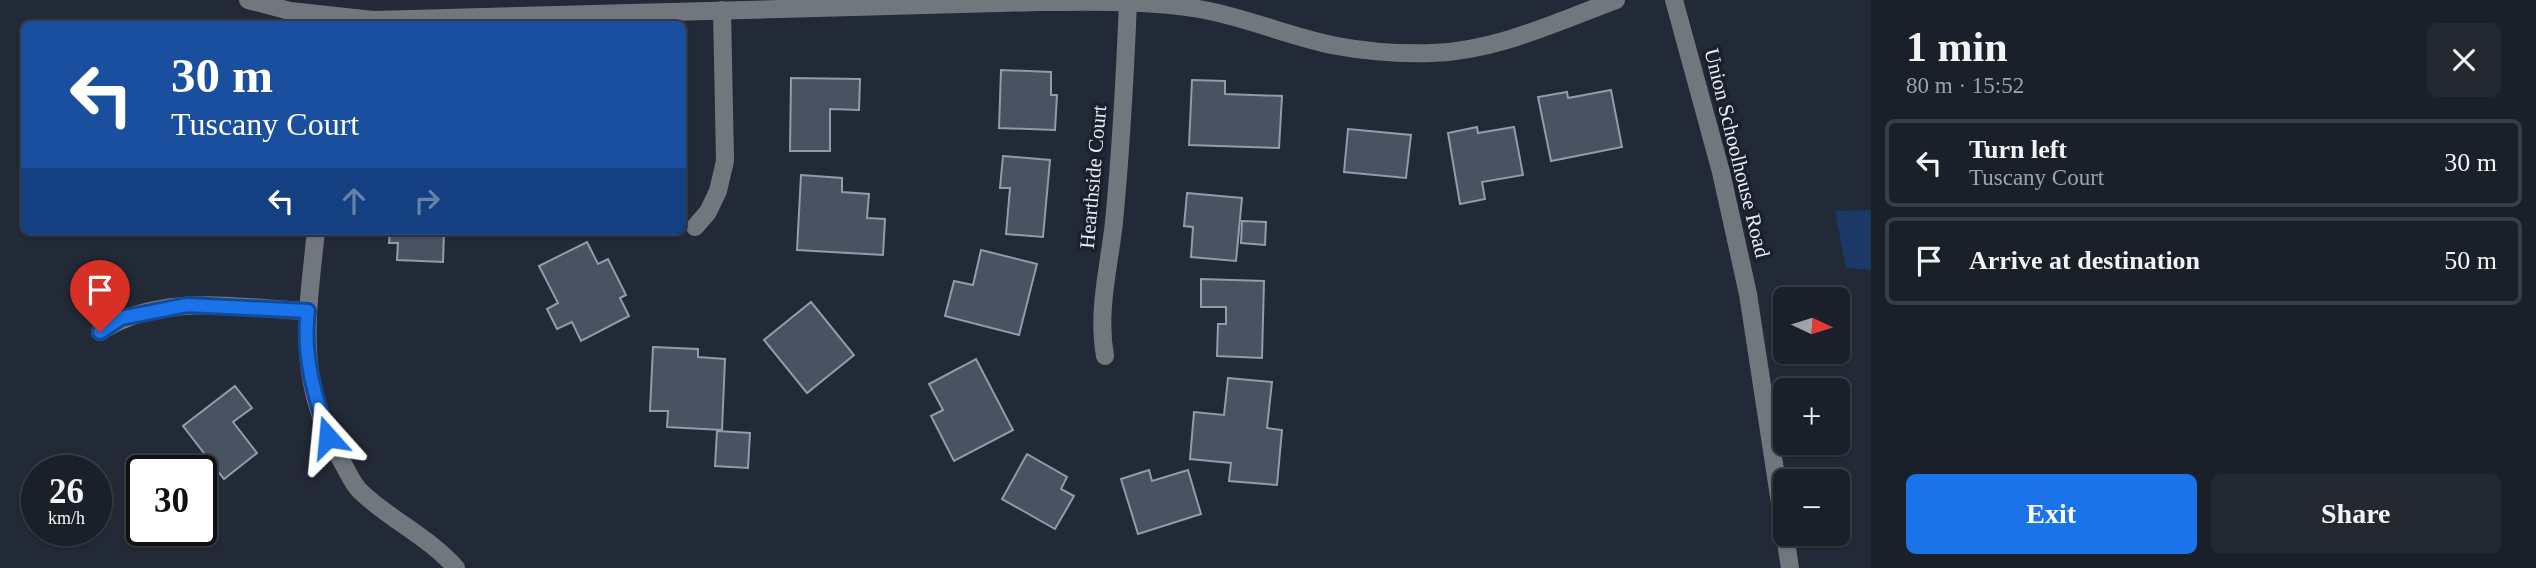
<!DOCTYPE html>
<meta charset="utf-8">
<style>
body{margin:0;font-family:"Times New Roman",serif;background:#232831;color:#f1f3f6;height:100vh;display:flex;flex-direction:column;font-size:26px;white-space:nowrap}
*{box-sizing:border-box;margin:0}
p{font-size:23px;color:#9fa3a8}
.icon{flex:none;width:38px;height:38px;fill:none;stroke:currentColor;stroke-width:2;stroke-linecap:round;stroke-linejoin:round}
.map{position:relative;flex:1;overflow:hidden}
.sheet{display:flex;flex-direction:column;background:#1a2029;width:665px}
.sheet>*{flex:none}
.banner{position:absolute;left:21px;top:21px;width:665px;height:214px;border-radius:10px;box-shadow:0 2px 5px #0004,0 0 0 2px #383e46;background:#1a4fa0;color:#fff;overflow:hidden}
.needle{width:46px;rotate:94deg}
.fabs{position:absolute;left:1773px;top:287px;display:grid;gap:14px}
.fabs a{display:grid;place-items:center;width:77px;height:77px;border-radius:10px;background:#1a2029;box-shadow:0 2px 5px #0004,0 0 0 2px #383e46;font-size:35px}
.speed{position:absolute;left:21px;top:455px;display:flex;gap:14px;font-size:35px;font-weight:700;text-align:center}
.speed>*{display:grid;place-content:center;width:91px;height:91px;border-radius:50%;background:#1a2029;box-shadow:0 2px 5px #0004,0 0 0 2px #383e46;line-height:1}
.speed small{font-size:18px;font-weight:400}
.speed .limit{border:4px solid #111;border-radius:10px;background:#fff;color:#111}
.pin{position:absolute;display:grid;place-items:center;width:60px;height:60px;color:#fff;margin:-72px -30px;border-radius:50% 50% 50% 0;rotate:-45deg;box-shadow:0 0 7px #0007}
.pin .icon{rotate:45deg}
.me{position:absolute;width:77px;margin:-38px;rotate:342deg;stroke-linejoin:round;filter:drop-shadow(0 0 5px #0008)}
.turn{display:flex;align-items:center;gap:24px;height:147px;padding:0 35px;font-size:32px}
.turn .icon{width:91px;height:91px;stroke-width:2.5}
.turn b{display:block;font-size:49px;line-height:60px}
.lanes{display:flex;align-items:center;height:66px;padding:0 35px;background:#0003;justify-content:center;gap:35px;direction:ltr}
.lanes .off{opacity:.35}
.round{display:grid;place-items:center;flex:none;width:74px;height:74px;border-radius:10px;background:#232831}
.summary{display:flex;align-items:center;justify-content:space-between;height:119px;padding:0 35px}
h1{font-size:42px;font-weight:800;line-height:52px}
.button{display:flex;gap:14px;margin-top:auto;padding:14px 35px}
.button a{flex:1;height:80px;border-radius:10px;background:#1a73e8;color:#fff;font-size:28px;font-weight:800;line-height:80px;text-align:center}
.button a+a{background:#232831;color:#f1f3f6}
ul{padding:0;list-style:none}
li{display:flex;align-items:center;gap:21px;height:88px;margin:0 14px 10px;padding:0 21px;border:4px solid #383e46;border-radius:10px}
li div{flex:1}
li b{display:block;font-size:26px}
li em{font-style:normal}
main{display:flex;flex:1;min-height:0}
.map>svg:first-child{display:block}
.green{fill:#1b3867}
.building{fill:#495261;stroke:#919bac;stroke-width:2}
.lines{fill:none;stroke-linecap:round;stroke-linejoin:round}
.minor{stroke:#72777e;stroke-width:18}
.route-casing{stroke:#114b97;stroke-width:18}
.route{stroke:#1a73e8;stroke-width:12}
.labels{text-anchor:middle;stroke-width:7;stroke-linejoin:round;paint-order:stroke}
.street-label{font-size:21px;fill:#e7ecf5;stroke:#19212d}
</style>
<main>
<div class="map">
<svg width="1871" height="568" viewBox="0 0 1871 568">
<rect width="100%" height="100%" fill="#222a37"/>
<path class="green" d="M1871 210V270L1846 268 1835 211Z"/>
<g class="building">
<path d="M1001 70 1051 72V95H1057L1055 130 999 128Z"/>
<path d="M791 78 860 79 859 110 830 109V151H790Z"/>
<path d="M1192 80 1225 81V94L1282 96 1279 148 1189 145Z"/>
<path d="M1611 90 1622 147 1551 161 1538 97 1567 92 1568 98Z"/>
<path d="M1477 127 1478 133 1514 127 1523 175 1482 182 1485 199 1460 204 1448 133Z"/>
<path d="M1348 129 1411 135 1406 178 1344 172Z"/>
<path d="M1003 156 1050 160 1043 237 1006 234 1010 188H1000Z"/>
<path d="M801 175 842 178V192L869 194 867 218 885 219 883 255 797 250Z"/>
<path d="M1187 193 1242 198 1236 261 1191 257 1193 227 1184 226Z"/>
<path d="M1242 221 1266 222 1265 245 1241 243Z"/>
<path d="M390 231H444L443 262 397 260 398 243H389Z"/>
<path d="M587 242 598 264 608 259 626 295 620 298 629 316 581 341 572 322 557 329 547 309 558 303 539 266Z"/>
<path d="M981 250 1037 264 1019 335 945 316 954 281 973 285Z"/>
<path d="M1201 279 1264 281 1262 358 1217 356 1218 324H1226V307H1201Z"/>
<path d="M811 302 854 355 807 393 764 340Z"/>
<path d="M653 347 698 349V357L725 359 722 430 667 427 668 411H650Z"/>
<path d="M976 359 1013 430 954 461 931 416 943 410 929 384Z"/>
<path d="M1228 378 1272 382 1267 428 1282 430 1277 485 1229 481 1231 463 1190 459 1194 412 1224 415Z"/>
<path d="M235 386 252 408 233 422 257 453 224 479 183 426Z"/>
<path d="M717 431 750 433 748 468 715 466Z"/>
<path d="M1027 454 1067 477 1061 489 1074 496 1055 529 1002 499Z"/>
<path d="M1149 470 1152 481 1188 470 1201 514 1138 534 1121 479Z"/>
</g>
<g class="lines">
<g class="minor">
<path d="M248 0 290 11 373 20 1040 2C1092 2 1146 0 1199 9 1246 17 1290 37 1337 46 1369 52 1400 54 1432 53 1496 51 1557 22 1616 0"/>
<path d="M1674 0 1721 172 1748 294 1790 568"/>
<path d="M695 227 708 212 718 191 725 161 722 10"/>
<path d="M316 231C307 317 295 380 341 460 347 470 352 483 360 491 390 520 429 537 456 568"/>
<path d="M100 332C160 292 239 308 308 311"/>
<path d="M1105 356C1097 310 1109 268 1114 222 1121 149 1125 76 1128 2"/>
</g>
</g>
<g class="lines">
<g class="route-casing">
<path id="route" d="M100 332 121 318 187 305 308 311C302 355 315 396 328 437"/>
</g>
<use href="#route" class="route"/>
</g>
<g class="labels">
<g class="street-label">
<text transform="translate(1737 153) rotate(76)" y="7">Union Schoolhouse Road</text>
<text transform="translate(1093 177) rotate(-85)" y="7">Hearthside Court</text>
</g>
</g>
</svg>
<div class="fabs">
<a><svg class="needle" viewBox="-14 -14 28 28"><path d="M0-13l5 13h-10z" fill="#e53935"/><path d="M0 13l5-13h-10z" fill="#9fa3a8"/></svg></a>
<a>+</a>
<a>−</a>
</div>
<div class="speed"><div>26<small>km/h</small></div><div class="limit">30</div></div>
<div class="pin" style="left:100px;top:332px;background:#d93025"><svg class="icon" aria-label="arrive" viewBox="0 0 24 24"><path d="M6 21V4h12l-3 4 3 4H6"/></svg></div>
<svg class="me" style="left:328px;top:437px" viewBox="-20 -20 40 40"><path d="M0-17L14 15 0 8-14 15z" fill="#1a73e8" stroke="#fff" stroke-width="4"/></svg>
<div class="banner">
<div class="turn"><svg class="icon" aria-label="left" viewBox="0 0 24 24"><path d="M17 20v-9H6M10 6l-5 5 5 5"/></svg><div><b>30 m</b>Tuscany Court</div></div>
<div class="lanes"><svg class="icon" aria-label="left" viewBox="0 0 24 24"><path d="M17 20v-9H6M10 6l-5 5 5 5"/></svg><svg class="icon off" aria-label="ahead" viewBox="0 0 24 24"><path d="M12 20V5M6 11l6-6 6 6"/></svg><svg class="icon off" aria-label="right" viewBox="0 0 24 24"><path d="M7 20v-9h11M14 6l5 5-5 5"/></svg></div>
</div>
</div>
<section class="sheet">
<div class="summary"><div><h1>1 min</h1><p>80 m · 15:52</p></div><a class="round"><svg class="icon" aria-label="close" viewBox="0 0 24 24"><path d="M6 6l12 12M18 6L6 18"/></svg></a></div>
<ul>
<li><svg class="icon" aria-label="left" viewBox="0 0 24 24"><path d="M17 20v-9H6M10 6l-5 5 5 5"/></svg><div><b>Turn left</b><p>Tuscany Court</p></div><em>30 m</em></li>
<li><svg class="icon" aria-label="arrive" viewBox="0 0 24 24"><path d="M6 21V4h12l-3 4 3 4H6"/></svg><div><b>Arrive at destination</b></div><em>50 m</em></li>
</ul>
<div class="button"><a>Exit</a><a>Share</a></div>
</section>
</main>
